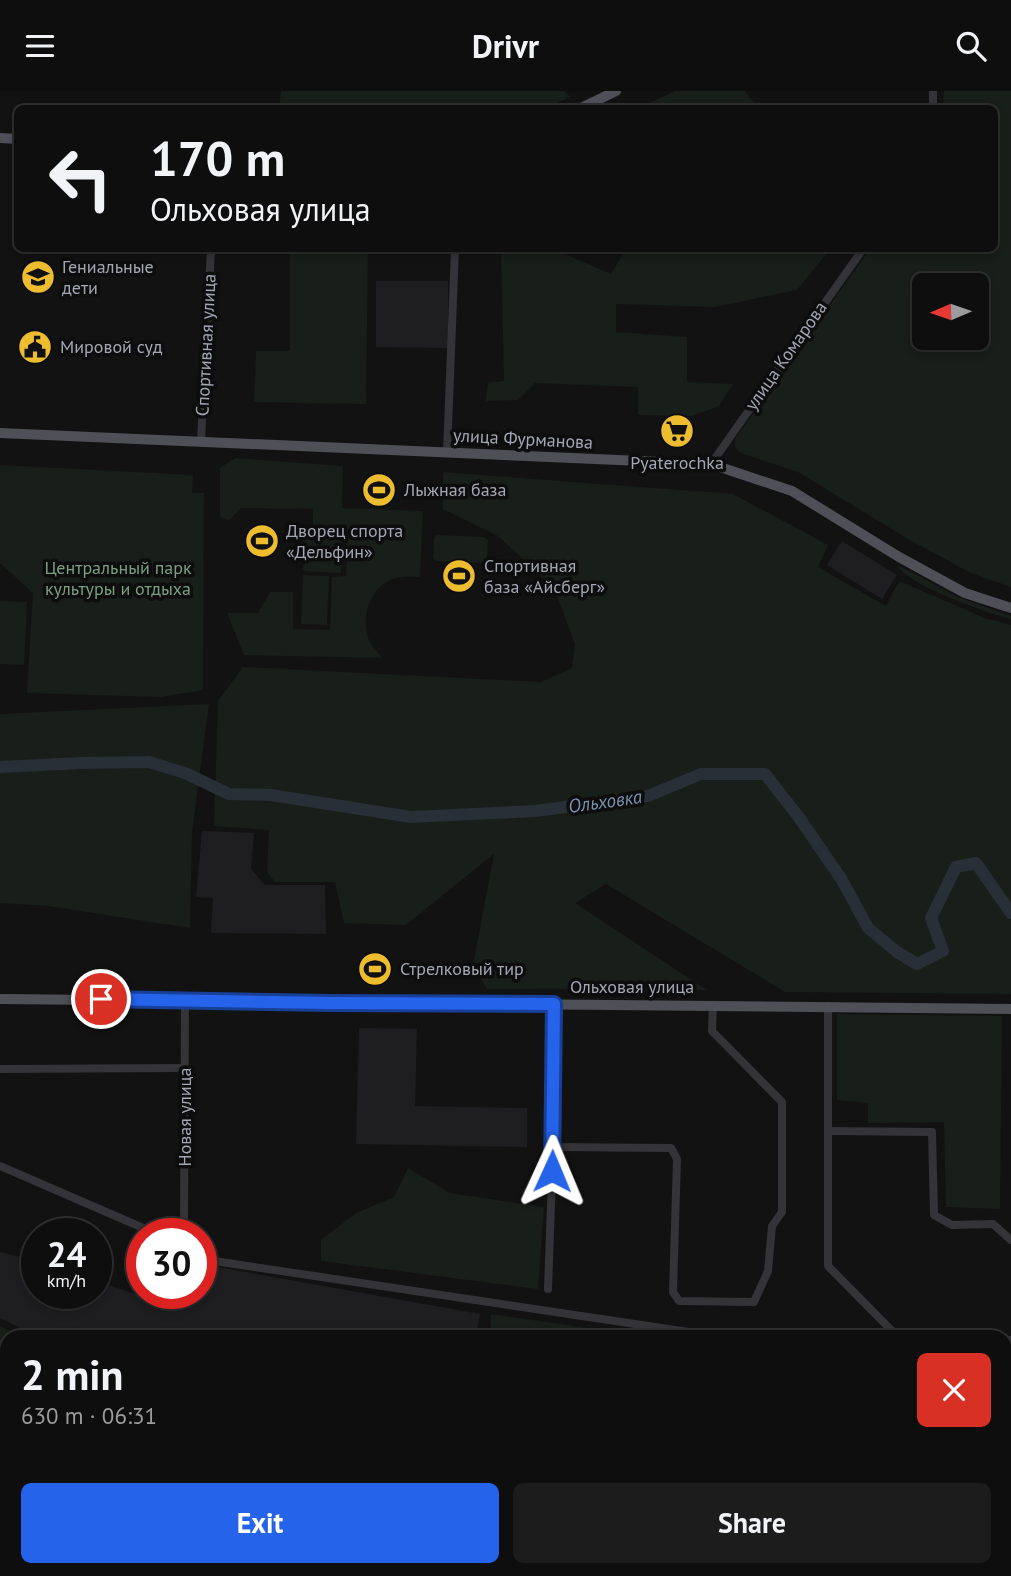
<!DOCTYPE html>
<meta charset="utf-8">
<style>
body{margin:0;font-family:"PT Sans",sans-serif;background:#1c1c1c;color:#f1f3f6;height:100vh;display:flex;flex-direction:column;font-size:26px;white-space:nowrap}
*{box-sizing:border-box;margin:0}
p{font-size:23px;color:#9b9c9e}
.icon{flex:none;width:38px;height:38px;fill:none;stroke:currentColor;stroke-width:2;stroke-linecap:round;stroke-linejoin:round}
.map{position:relative;flex:1;overflow:hidden}
.sheet{position:absolute;left:0px;top:1239px;width:1012px;height:247px;display:flex;flex-direction:column;background:#0e0e0e;border-radius:21px 21px 0 0;box-shadow:0 4px 10px #0003,0 0 0 2px #2e2e2e}
.sheet>*{flex:none}
.top-card{position:absolute;left:14px;top:14px;width:984px;height:147px;border-radius:10px;box-shadow:0 4px 10px #0003,0 0 0 2px #2e2e2e;background:#0e0e0e;color:#f1f3f6;overflow:hidden}
.needle{width:46px;rotate:268deg}
.controls{position:absolute;left:912px;top:182px;display:grid;gap:14px}
.controls a{display:grid;place-items:center;width:77px;height:77px;border-radius:10px;background:#0e0e0e;box-shadow:0 4px 10px #0003,0 0 0 2px #2e2e2e;font-size:35px}
.speed{position:absolute;left:21px;top:1127px;display:flex;gap:14px;font-size:35px;font-weight:700;text-align:center}
.speed>*{display:grid;place-content:center;width:91px;height:91px;border-radius:50%;background:#0e0e0e;box-shadow:0 4px 10px #0003,0 0 0 2px #2e2e2e;line-height:1}
.speed small{font-size:18px;font-weight:400}
.speed .limit{border:10px solid #d22;background:#fff;color:#111}
.pin{position:absolute;display:grid;place-items:center;width:60px;height:60px;color:#fff;margin:-30px;border:4px solid #fff;border-radius:50%;box-shadow:0 2px 7px #0007}
.me{position:absolute;width:77px;margin:-38px;rotate:1deg;stroke-linejoin:round;filter:drop-shadow(0 0 5px #0008)}
.turn{display:flex;align-items:center;gap:24px;height:147px;padding:0 21px;font-size:32px}
.turn .icon{width:91px;height:91px;stroke-width:2.5}
.turn b{display:block;font-size:49px;line-height:60px}
.round{display:grid;place-items:center;flex:none;width:74px;height:74px;border-radius:10px;background:#1c1c1c}
.summary{display:flex;align-items:center;justify-content:space-between;height:119px;padding:0 21px}
h1{font-size:42px;font-weight:800;line-height:52px}
.action{display:flex;gap:14px;margin-top:auto;padding:14px 21px}
.action a{flex:1;height:80px;border-radius:10px;background:#2563eb;color:#fff;font-size:28px;font-weight:800;line-height:80px;text-align:center}
.action a+a{background:#1c1c1c;color:#f1f3f6}
header{display:flex;justify-content:space-between;align-items:center;height:91px;padding:0 21px;background:#0e0e0e;font-size:32px;font-weight:800}
.map>svg:first-child{display:block}
.built{fill:#1e1e20}
.green{fill:#181e19;fill-rule:evenodd}
.lines{fill:none;stroke-linecap:round;stroke-linejoin:round}
.river{stroke:#282f37;stroke-width:12}
.minor{stroke:#333338;stroke-width:8}
.major{stroke:#4f5057;stroke-width:10}
.route-casing{stroke:#184099;stroke-width:18}
.route{stroke:#2563eb;stroke-width:12}
.labels{text-anchor:middle;stroke-width:7;stroke-linejoin:round;paint-order:stroke}
.poi-label{font-size:18px;fill:#a3a7b4;stroke:#0d0d0e;text-anchor:start}
.street-label{font-size:18px;fill:#a3a7b4;stroke:#0d0d0e}
.park-label{font-size:18px;fill:#7b9f7f;stroke:#0d0d0e}
.water-label{font-size:19px;font-style:italic;fill:#7a92af;stroke:#0d0d0e}
</style>
<header><svg class="icon" aria-label="menu" viewBox="0 0 24 24"><path d="M4 6h16M4 12h16M4 18h16"/></svg>Drivr<svg class="icon" aria-label="search" viewBox="0 0 24 24"><circle cx="10" cy="10" r="6"/><path d="M15 15l6 6"/></svg></header>
<div class="map">
<svg width="1011" height="1485" viewBox="0 0 1011 1485">
<rect width="100%" height="100%" fill="#121213"/>
<g class="built">
<path d="M376 190H448V257L376 256Z"/>
<path d="M842 450 897 484 882 508 827 474Z"/>
<path d="M202 740 254 742 251 778 265 794H325L326 843 211 842 213 807 196 806Z"/>
<path d="M359 937 417 938 415 1015 527 1017V1056L356 1053Z"/>
<path d="M0 1161 37 1170V1202H96V1190L144 1206 164 1202H201V1173L480 1223 476 1246H39L0 1227Z"/>
<path d="M40 1479H460L458 1485H38Z"/>
</g>
<g class="green">
<path d="M281 0H564L570 6 543 18 279 17Z"/>
<path d="M675 0H745L758 17H639Z"/>
<path d="M944 0H1011V496L971 482 908 448 798 381 741 362 735 356V348L870 158H994V18L943 17ZM924 194H976V247H924Z"/>
<path d="M290 158H368L366 313 254 311 256 260H290Z"/>
<path d="M501 158H553L611 183 626 158H756L757 162 784 158H830L797 199 715 216 616 213V241L687 246V291L733 293 719 315 692 325 638 324V296L535 292 518 309 486 310 488 292 504 290Z"/>
<path d="M235 367 343 375 342 417 423 420 420 486C412 486 400 485 392 488 370 497 360 527 369 549 371 555 378 561 382 567L244 564 227 522H258L270 501H293V538L330 539 332 486 346 485 348 438 313 437V418L241 417 229 429 220 426V377Z"/>
<path d="M0 374 193 384 192 402H204L203 599 160 606 27 602 33 502 0 472Z"/>
<path d="M443 381 733 403 828 454 818 476 886 515 899 490 985 527 1011 534V903L785 901 606 793 575 812 707 899 487 898 473 874 494 763 406 834 344 832 335 791H275L267 781 269 739 214 735 218 610 243 576 541 591 572 577 575 553 554 497 498 445 443 418Z"/>
<path d="M305 443 342 444 341 482 303 480Z"/>
<path d="M437 444 484 446 488 449 487 469 483 472 436 470 433 467 434 447Z"/>
<path d="M897 475 902 476 958 506 1011 525V528C985 522 911 495 897 475Z"/>
<path d="M303 484 329 485 327 534 301 533Z"/>
<path d="M0 510 27 511 24 574 0 573Z"/>
<path d="M209 613 192 741 190 837 48 815 0 812V623Z"/>
<path d="M837 923 1002 925 1000 1118 946 1116 944 1031 868 1032V1012L837 1009Z"/>
<path d="M408 1077 450 1102 544 1116 538 1198 321 1170V1149L356 1122 394 1106Z"/>
<path d="M491 1223 652 1246H490Z"/>
<path d="M0 1235 23 1246H7V1477H0Z"/>
<path d="M1005 1296 1011 1297V1485H471L472 1479H1004Z"/>
</g>
<g class="lines">
<path class="river" d="M0 676 81 672 149 671 185 682 229 703 271 704 411 726 535 720 648 705 701 683H765L798 725 842 789 868 837 897 861 917 873 943 860 931 827 956 776 976 772 1011 822"/>
<g class="minor">
<path d="M933 18V0"/>
<path d="M201 350 211 158"/>
<path d="M447 362 455 158"/>
<path d="M711 373 863 158"/>
<path d="M828 915V1175L898 1246"/>
<path d="M0 978 185 977"/>
<path d="M828 1040 932 1041 934 1124 952 1134 993 1133 1011 1149"/>
<path d="M553 1056 671 1057 677 1068 673 1201 679 1210 754 1211 768 1180 772 1135 782 1121V1011L712 940 713 914"/>
<path d="M0 1075 157 1143"/>
<path d="M184 1143 185 909"/>
<path d="M201 1168 722 1246"/>
<path d="M548 1198 553 1056 554 913"/>
<path d="M1004 1249H1011"/>
<path d="M1004 1286 1011 1287"/>
</g>
<g class="major">
<path d="M579 18 616 0"/>
<path d="M0 47 18 48"/>
<path d="M0 342 711 373 792 400 899 466 965 502 1011 517"/>
<path d="M0 908 1011 918"/>
</g>
</g>
<g class="lines">
<g class="route-casing">
<path id="route" d="M101 908 329 912 554 913 552 1080"/>
</g>
<use href="#route" class="route"/>
</g>
<defs>
<g id="school-disc" transform="scale(1.75)"><circle r="9.5" fill="#eebc2f" stroke="#0d0d0e"/><path d="M0-5L7-2L0 1L-7-2ZM-4 1L0 2.5L4 1V4Q0 6-4 4Z" fill="#111"/></g>
<g id="civic-disc" transform="scale(1.75)"><circle r="9.5" fill="#eebc2f" stroke="#0d0d0e"/><path d="M-.6-6.5H3V-4.5H.6V-3L4-1V1h2V6H-6V1h2V-1L-.6-3ZM-1.2 2.5V6h2.4V2.5Z" fill="#111"/></g>
<g id="supermarket-disc" transform="scale(1.75)"><circle r="9.5" fill="#eebc2f" stroke="#0d0d0e"/><path d="M-6-5.5h2.5l.6 2H6L4.5 2H-2.5L-4.4-4H-6ZM-1.5 3.2a1.3 1.3 0 1 0 .1 0ZM3 3.2a1.3 1.3 0 1 0 .1 0Z" fill="#111"/></g>
<g id="stadium-disc" transform="scale(1.75)"><circle r="9.5" fill="#eebc2f" stroke="#0d0d0e"/><path d="M0-5a6.5 5 0 1 0 0 10a6.5 5 0 1 0 0-10ZM-3.5-1.8h7v3.6h-7Z" fill="#111"/></g>
</defs>
<g fill-rule="evenodd">
<use href="#school-disc" x="38" y="186"/>
<use href="#civic-disc" x="35" y="256"/>
<use href="#supermarket-disc" x="677" y="340"/>
<use href="#stadium-disc" x="379" y="399"/>
<use href="#stadium-disc" x="262" y="450"/>
<use href="#stadium-disc" x="459" y="485"/>
<use href="#stadium-disc" x="375" y="878"/>
</g>
<g class="labels">
<g class="poi-label">
<text x="62" y="182">Гениальные<tspan x="62" dy="21">дети</tspan></text>
<text x="60" y="262">Мировой суд</text>
<text x="677" y="378" text-anchor="middle">Pyaterochka</text>
<text x="404" y="405">Лыжная база</text>
<text x="286" y="446">Дворец спорта<tspan x="286" dy="21">«Дельфин»</tspan></text>
<text x="484" y="481">Спортивная<tspan x="484" dy="21">база «Айсберг»</tspan></text>
<text x="400" y="884">Стрелковый тир</text>
</g>
<g class="street-label">
<text transform="translate(206 254) rotate(-87)" y="6">Спортивная улица</text>
<text transform="translate(786 265) rotate(-55)" y="6">улица Комарова</text>
<text transform="translate(523 348) rotate(3)" y="6">улица Фурманова</text>
<text x="632" y="902">Ольховая улица</text>
<text transform="translate(185 1026) rotate(-90)" y="6">Новая улица</text>
</g>
<g class="park-label">
<text x="118" y="483">Центральный парк<tspan x="118" dy="21">культуры и отдыха</tspan></text>
</g>
<g class="water-label">
<text transform="translate(605 710) rotate(-8)" y="7">Ольховка</text>
</g>
</g>
</svg>
<div class="controls">
<a><svg class="needle" viewBox="-14 -14 28 28"><path d="M0-13l5 13h-10z" fill="#e53935"/><path d="M0 13l5-13h-10z" fill="#9b9c9e"/></svg></a>
</div>
<div class="speed"><div>24<small>km/h</small></div><div class="limit">30</div></div>
<div class="pin" style="left:101px;top:908px;background:#d93025"><svg class="icon" aria-label="arrive" viewBox="0 0 24 24"><path d="M6 21V4h12l-3 4 3 4H6"/></svg></div>
<svg class="me" style="left:552px;top:1080px" viewBox="-20 -20 40 40"><path d="M0-17L14 15 0 8-14 15z" fill="#2563eb" stroke="#fff" stroke-width="4"/></svg>
<div class="top-card">
<div class="turn"><svg class="icon" aria-label="left" viewBox="0 0 24 24"><path d="M17 20v-9H6M10 6l-5 5 5 5"/></svg><div><b>170 m</b>Ольховая улица</div></div>
</div>
<section class="sheet">
<div class="summary"><div><h1>2 min</h1><p>630 m · 06:31</p></div><a class="round" style="background:#d93025;color:#fff"><svg class="icon" aria-label="close" viewBox="0 0 24 24"><path d="M6 6l12 12M18 6L6 18"/></svg></a></div>
<div class="action"><a>Exit</a><a>Share</a></div>
</section>
</div>
